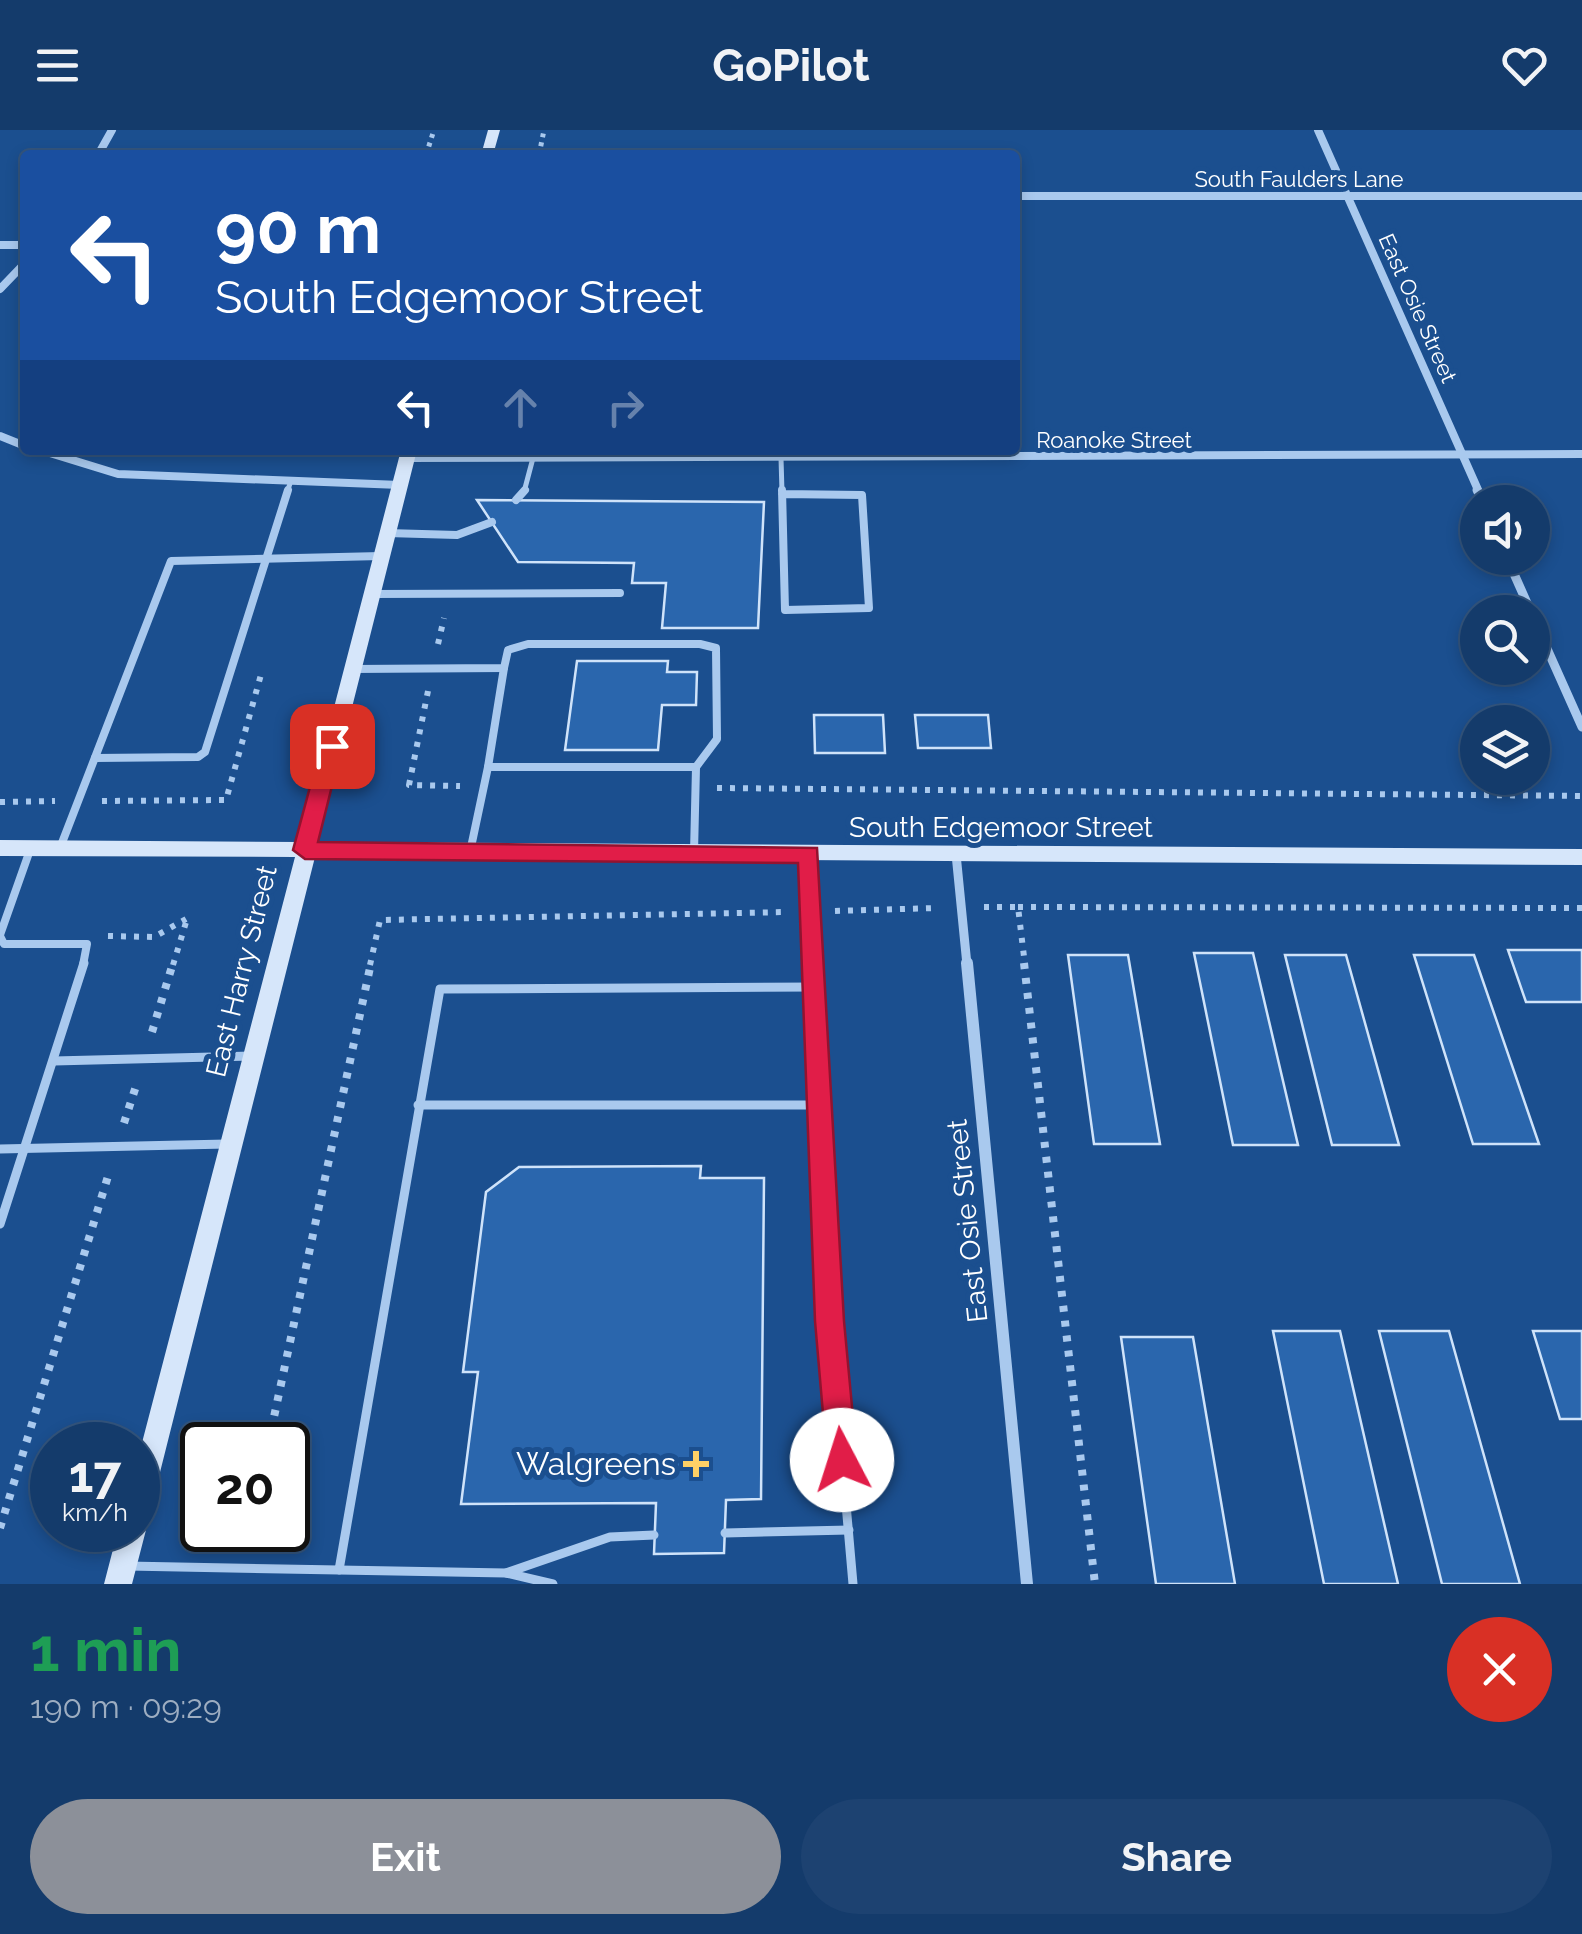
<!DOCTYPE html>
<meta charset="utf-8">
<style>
body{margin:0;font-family:Raleway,sans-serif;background:#1d4271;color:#f1f3f6;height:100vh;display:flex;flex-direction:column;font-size:38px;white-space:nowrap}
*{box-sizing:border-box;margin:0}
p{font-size:32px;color:#9dadc1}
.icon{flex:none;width:55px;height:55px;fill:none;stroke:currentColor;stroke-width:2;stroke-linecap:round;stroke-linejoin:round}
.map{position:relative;height:1454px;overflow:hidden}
.drawer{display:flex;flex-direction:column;background:#143b6b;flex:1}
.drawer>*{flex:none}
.guide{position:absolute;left:20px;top:20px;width:1000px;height:305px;border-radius:10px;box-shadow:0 5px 15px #0003,0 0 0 2px #33557e;background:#1a4fa0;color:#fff;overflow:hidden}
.buttons{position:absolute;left:1460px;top:355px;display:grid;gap:20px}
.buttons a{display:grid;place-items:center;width:90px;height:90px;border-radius:50%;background:#143b6b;box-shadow:0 5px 15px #0003,0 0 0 2px #33557e;font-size:50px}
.speed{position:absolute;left:30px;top:1292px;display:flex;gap:20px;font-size:50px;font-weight:700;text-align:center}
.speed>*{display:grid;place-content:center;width:130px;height:130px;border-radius:50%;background:#143b6b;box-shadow:0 5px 15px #0003,0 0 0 2px #33557e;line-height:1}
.speed small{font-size:25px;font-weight:400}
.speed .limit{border:5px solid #111;border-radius:15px;background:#fff;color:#111}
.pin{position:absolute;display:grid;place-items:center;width:85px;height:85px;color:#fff;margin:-42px;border-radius:20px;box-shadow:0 5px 15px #0006}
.me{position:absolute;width:110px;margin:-55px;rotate:355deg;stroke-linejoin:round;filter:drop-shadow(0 0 8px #0008)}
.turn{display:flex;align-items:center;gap:35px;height:210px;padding:0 30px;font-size:45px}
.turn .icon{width:130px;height:130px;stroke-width:2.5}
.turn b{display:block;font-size:70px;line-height:85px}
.lanes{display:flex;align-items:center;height:95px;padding:0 30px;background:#0003;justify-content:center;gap:50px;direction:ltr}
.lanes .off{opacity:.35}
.round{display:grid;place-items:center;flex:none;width:105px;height:105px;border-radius:52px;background:#1d4271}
.head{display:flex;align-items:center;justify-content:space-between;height:170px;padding:0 30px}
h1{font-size:60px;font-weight:700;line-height:75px;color:#1e9e55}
.button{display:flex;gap:20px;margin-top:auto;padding:20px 30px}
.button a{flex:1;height:115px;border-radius:60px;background:#8c9099;color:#fff;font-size:40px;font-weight:700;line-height:115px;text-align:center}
.button a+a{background:#1d4271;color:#f1f3f6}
header{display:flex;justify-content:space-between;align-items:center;height:130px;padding:0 30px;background:#143b6b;font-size:45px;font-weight:700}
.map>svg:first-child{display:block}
.building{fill:#2a66ad;stroke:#cfe3fa;stroke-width:2.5}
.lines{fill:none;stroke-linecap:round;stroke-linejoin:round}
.path-far2{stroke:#a9c9ee;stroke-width:5;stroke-dasharray:4 5;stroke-linecap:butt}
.path-far1{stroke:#a9c9ee;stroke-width:6;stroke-dasharray:5 8;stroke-linecap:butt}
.path{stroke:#a9c9ee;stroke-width:8;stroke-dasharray:6 9;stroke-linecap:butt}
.lane-far2{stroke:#a9c9ee;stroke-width:5}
.lane-far1{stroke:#a9c9ee;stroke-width:8}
.lane{stroke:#a9c9ee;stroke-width:9}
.street-far2{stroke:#a9c9ee;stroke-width:8}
.street-far1{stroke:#a9c9ee;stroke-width:9}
.street{stroke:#a9c9ee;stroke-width:12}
.secondary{fill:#d6e6fa;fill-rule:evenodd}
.route{fill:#e11d48;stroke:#92132f;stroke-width:2.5}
.poi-dot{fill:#ffd166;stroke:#1b4f8f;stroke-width:4}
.labels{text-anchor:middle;stroke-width:10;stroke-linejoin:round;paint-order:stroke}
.far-street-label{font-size:22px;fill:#fff;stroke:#1b4f8f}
.street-label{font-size:28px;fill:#fff;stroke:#1b4f8f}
.near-poi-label{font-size:32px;fill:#fff;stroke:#1b4f8f;text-anchor:end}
</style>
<header><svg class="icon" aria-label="menu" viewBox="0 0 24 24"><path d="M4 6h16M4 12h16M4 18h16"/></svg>GoPilot<svg class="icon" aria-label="heart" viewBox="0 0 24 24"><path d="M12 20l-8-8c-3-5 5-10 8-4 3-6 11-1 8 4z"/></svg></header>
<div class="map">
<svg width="1582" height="1454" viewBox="0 0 1582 1454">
<rect width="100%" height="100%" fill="#1b4f8f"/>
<g class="building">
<path d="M477 370 764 372 758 498H662L666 453H632L634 433 518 432Z"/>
<path d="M577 531H668L667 542H697L696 575H662L658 620H565Z"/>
<path d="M814 585H883L885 623H815Z"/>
<path d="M915 585H988L991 618H918Z"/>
<path d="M1508 820H1582V872H1526Z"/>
<path d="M1194 823H1253L1298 1015H1233Z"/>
<path d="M1068 825H1128L1160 1014H1094Z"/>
<path d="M1285 825H1346L1399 1015H1332Z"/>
<path d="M1414 825H1474L1539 1014H1473Z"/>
<path d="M701 1036 700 1048H764L761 1369 726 1370 724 1423 654 1424 656 1373 461 1374 478 1242H463L486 1062 519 1037Z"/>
<path d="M1273 1201H1340L1398 1454H1324Z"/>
<path d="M1379 1201H1449L1520 1454H1442Z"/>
<path d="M1533 1201H1582V1289H1560Z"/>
<path d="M1121 1207H1193L1235 1454H1156Z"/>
</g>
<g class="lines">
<g class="path-far2">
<path d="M426 25 434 0"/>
<path d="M539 25 544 0"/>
</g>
<g class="path-far1">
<path d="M438 514 444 488"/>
<path d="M428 561 409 655 460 656"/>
<path d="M717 658 1582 666"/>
<path d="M102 671 226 670 262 541"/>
<path d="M0 672 55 671"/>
<path d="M984 777H1018L1025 835"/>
<path d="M1018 777 1582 778"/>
<path d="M835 781 937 778"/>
<path d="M108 806 154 807 186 789"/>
<path d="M173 835 187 789"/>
<path d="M370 835 380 790 787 782"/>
</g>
<g class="path">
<path d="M1024 833 1095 1454"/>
<path d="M152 902 173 833"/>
<path d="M124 993 137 953"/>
<path d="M268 1315 371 833"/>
<path d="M0 1398 109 1043"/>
<path d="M248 1414 250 1400"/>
</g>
<g class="lane-far2">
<path d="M781 328 782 362"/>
<path d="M287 362 291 351"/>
<path d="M524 362 533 328"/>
</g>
<g class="lane-far1">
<path d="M782 360 785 480 869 478 862 365 782 364"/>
<path d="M516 370 525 360"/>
<path d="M387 403 457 405 492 392"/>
<path d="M372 464 620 463"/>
<path d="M352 539 504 538 508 520 528 514H700L716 518 717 609 696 637"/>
<path d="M95 628 198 627 205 622 288 360"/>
<path d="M488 637 504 538"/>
<path d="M60 718 171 431 381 426"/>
<path d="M470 722 488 637H696L694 723"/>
<path d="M809 724 815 835"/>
<path d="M0 805 30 720"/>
<path d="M0 806 4 814H87L83 835"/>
</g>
<g class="lane">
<path d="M54 931 252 926"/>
<path d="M418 975H822L815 833"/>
<path d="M822 975 830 1191 853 1454"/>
<path d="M0 1019 227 1014"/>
<path d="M0 1094 84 833"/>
<path d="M725 1403 849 1400"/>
<path d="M127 1436 339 1440 440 859 816 857"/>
<path d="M339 1440 506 1443 553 1454"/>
<path d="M506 1443 610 1407 654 1405"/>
</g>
<g class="street-far2">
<path d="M1318 0 1479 362"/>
<path d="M98 25 112 0"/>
<path d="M1015 66H1582"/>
<path d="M0 115H25"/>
<path d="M0 159 25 133"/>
<path d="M0 306 25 316"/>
<path d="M40 320 118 344 400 355"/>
<path d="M407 328 1582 324"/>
</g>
<g class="street-far1">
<path d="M1477 360 1483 372"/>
<path d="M1507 428 1531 482"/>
<path d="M1532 485 1582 597"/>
<path d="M956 724 967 835"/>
</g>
<path class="street" d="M967 833 1027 1454"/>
<g class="secondary">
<path d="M488 0H500L493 25H481Z"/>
<path d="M401 320H417L318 712 1582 719V735L315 727 151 1378 148 1388 141 1390 146 1400 132 1454H104L118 1400H138V1328L295 727 0 726V710L299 712Z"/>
</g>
</g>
<path class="route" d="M332 609 342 616 318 712 817 718 844 1191 857 1330 853 1341 842 1345 832 1341 827 1330 815 1191 798 733 305 729 293 720 321 616Z"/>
<path class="poi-dot" d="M691 1319h10v10h10v10h-10v10h-10v-10h-10v-10h10z"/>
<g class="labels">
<g class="far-street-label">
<text x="1299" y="57">South Faulders Lane</text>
<text transform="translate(1418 178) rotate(66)" y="8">East Osie Street</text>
<text x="1114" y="318">Roanoke Street</text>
</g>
<g class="street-label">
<text x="1001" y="707">South Edgemoor Street</text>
<text transform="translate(241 841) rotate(-76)" y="10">East Harry Street</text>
<text transform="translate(967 1091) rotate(-96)" y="10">East Osie Street</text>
</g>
<g class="near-poi-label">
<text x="676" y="1345">Walgreens</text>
</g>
</g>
</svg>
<div class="buttons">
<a><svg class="icon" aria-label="sound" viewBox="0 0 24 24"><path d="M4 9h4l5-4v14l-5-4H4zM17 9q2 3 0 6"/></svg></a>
<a><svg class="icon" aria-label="search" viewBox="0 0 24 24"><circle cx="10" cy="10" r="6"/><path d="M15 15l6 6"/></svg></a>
<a><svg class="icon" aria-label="layers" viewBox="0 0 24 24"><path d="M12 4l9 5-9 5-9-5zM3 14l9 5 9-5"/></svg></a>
</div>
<div class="speed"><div>17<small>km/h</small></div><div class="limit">20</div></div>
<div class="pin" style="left:332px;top:616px;background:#d93025"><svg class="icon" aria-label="arrive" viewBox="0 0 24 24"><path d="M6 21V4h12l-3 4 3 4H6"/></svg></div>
<svg class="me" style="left:842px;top:1330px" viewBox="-20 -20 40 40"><circle r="19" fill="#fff"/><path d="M0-13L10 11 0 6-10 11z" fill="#e11d48"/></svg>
<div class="guide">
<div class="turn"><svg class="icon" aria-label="left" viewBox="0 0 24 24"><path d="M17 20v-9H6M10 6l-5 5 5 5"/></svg><div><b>90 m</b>South Edgemoor Street</div></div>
<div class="lanes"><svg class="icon" aria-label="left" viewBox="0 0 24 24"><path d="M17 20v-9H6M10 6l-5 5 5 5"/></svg><svg class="icon off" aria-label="ahead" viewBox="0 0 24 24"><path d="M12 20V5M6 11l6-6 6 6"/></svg><svg class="icon off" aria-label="right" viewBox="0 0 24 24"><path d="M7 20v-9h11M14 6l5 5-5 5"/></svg></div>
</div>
</div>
<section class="drawer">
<div class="head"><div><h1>1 min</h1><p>190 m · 09:29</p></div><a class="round" style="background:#d93025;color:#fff"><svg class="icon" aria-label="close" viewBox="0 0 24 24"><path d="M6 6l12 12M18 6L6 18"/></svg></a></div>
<div class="button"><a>Exit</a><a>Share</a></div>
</section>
